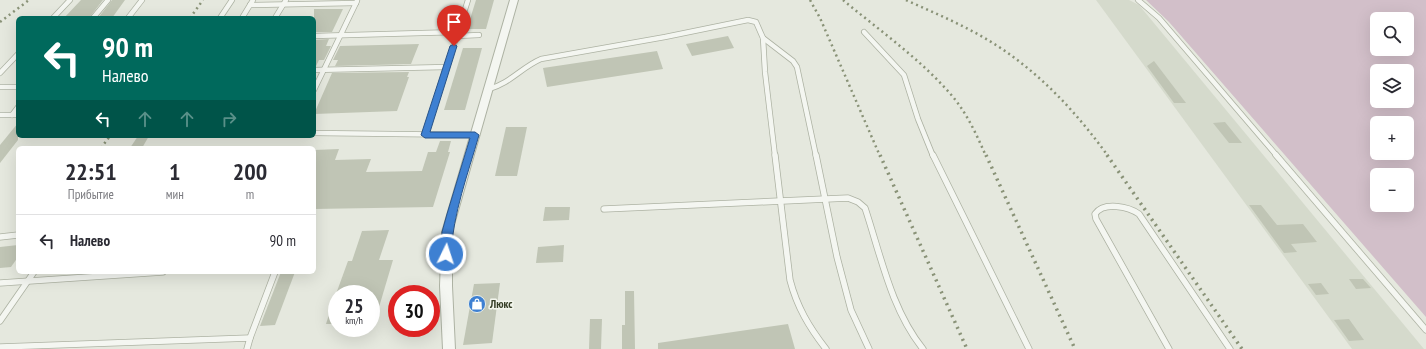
<!DOCTYPE html>
<html lang="ru">
<meta charset="utf-8">
<style>
body{margin:0;font-family:"PT Sans Narrow",sans-serif;background:#f2f2f3;color:#2b2b33;height:100vh;display:flex;flex-direction:column;font-size:15px;white-space:nowrap}
*{box-sizing:border-box;margin:0}
p{font-size:13px;color:#7c7c81}
.icon{flex:none;width:22px;height:22px;fill:none;stroke:currentColor;stroke-width:2;stroke-linecap:round;stroke-linejoin:round}
.map{position:relative;flex:1;overflow:hidden}
.side{position:absolute;left:16px;top:146px;width:300px;height:128px;display:flex;flex-direction:column;background:#fff;border-radius:6px;box-shadow:0 4px 16px #0002}
.side>*{flex:none}
.hud{position:absolute;left:16px;top:16px;width:300px;height:122px;border-radius:6px;box-shadow:0 4px 16px #0002;background:#00695c;color:#fff;overflow:hidden}
.fabs{position:absolute;left:1370px;top:12px;display:grid;gap:8px}
.fabs a{display:grid;place-items:center;width:44px;height:44px;border-radius:6px;background:#fff;box-shadow:0 4px 16px #0002;font-size:20px}
.speed{position:absolute;left:328px;top:285px;display:flex;gap:8px;font-size:20px;font-weight:700;text-align:center}
.speed>*{display:grid;place-content:center;width:52px;height:52px;border-radius:50%;background:#fff;box-shadow:0 4px 16px #0002;line-height:1}
.speed small{font-size:10px;font-weight:400}
.speed .limit{border:6px solid #d22;background:#fff;color:#111}
.pin{position:absolute;display:grid;place-items:center;width:34px;height:34px;color:#fff;margin:-41px -17px;border-radius:50% 50% 50% 0;rotate:-45deg;box-shadow:0 0 4px #0007}
.pin .icon{rotate:45deg}
.me{position:absolute;width:44px;margin:-22px;rotate:4deg;stroke-linejoin:round;filter:drop-shadow(0 0 3px #0008)}
.turn{display:flex;align-items:center;gap:14px;height:84px;padding:0 20px;font-size:18px}
.turn .icon{width:52px;height:52px;stroke-width:2.5}
.turn b{display:block;font-size:28px;line-height:34px}
.lanes{display:flex;align-items:center;height:38px;padding:0 20px;background:#0003;justify-content:center;gap:20px;direction:ltr}
.lanes .off{opacity:.35}
.eta{display:flex;justify-content:space-evenly;align-items:center;height:68px;text-align:center}
.eta b{font-size:24px;font-weight:600;line-height:28px}
ul{padding:0;list-style:none}
li{display:flex;align-items:center;gap:12px;height:52px;padding:0 20px;border-top:1px solid #e1e1e2}
li div{flex:1}
li b{display:block;font-size:15px}
li em{font-style:normal}
.map>svg:first-child{display:block}
.built{fill:#d5dacc}
.green{fill:#d2bfc9;fill-rule:evenodd}
.building{fill:#c0c5b5}
.lines{fill:none;stroke-linecap:round;stroke-linejoin:round}
.service-far1-casing{stroke:#adb2a3;stroke-width:6}
.service-casing{stroke:#adb2a3;stroke-width:7}
.minor-casing{stroke:#adb2a3;stroke-width:2}
.service-far1{stroke:#f4f6f1;stroke-width:4.5}
.service{stroke:#f4f6f1;stroke-width:5.5}
.minor{fill:#f4f6f1;fill-rule:evenodd}
.rail-far1{stroke:#899277;stroke-width:2.5;stroke-dasharray:2 3.5;stroke-linecap:butt}
.rail{stroke:#899277;stroke-width:3.5;stroke-dasharray:2 4.5;stroke-linecap:butt}
.route{fill:#3e80d2;stroke:#285388}
.labels{text-anchor:middle;stroke-width:3;stroke-linejoin:round;paint-order:stroke}
.poi-label{font-size:12px;font-weight:bold;fill:#373f27;stroke:#f3f6ed;text-anchor:start}
</style>
<div class="map">
<svg width="1426" height="349" viewBox="0 0 1426 349">
<rect width="100%" height="100%" fill="#e5e8de"/>
<path class="built" d="M1096 0H1129L1139 5 1424 349H1352Z"/>
<path class="green" d="M1146 0H1426V317L1169 22ZM1377 19H1407V49H1377ZM1377 71H1407V101H1377ZM1377 123H1407V153H1377ZM1377 175H1407V205H1377Z"/>
<g class="building">
<path d="M81 0H103L89 18H64Z"/>
<path d="M112 0H125L112 18H98Z"/>
<path d="M476 0H494L486 29H467Z"/>
<path d="M314 9H343L332 32H314Z"/>
<path d="M728 36 734 48 692 56 686 44Z"/>
<path d="M329 39 326 46H331L324 60H319L316 66H314V40Z"/>
<path d="M419 44 411 64 335 66 338 60H333L340 46Z"/>
<path d="M463 48H482L465 110H444Z"/>
<path d="M657 51 663 69 547 87 543 68Z"/>
<path d="M1154 61 1186 103H1174L1147 66Z"/>
<path d="M409 72 407 77H409L397 111 314 114 332 73Z"/>
<path d="M1225 122 1242 143H1229L1213 123Z"/>
<path d="M18 123V140L0 163V145Z"/>
<path d="M506 127H527L517 176H495Z"/>
<path d="M138 136H149L142 148H130Z"/>
<path d="M440 141H451L448 152H450L433 207 314 209V150L339 149 335 160 371 159 366 172 422 171 428 152H436Z"/>
<path d="M1249 205H1261L1277 225 1303 224 1317 242 1291 244 1297 252 1284 253Z"/>
<path d="M545 207H570L569 220 543 221Z"/>
<path d="M389 230 379 260H393L374 324H371V294H336L348 261H352L362 231Z"/>
<path d="M18 245V257L11 267 0 268V247Z"/>
<path d="M564 245 563 262 536 263 538 247Z"/>
<path d="M281 272H295L275 325 260 326Z"/>
<path d="M1349 279H1363L1371 288 1356 289Z"/>
<path d="M500 283 492 343 463 345 474 284Z"/>
<path d="M1321 283 1329 294 1316 295 1308 284Z"/>
<path d="M625 291H634L635 349H622V325H625Z"/>
<path d="M335 296H337V324H326Z"/>
<path d="M590 319H602L601 349H589Z"/>
<path d="M1349 319 1364 340 1349 341 1334 320Z"/>
<path d="M788 324 795 349H658V343Z"/>
</g>
<g class="lines">
<g class="service-far1-casing">
<g id="service-far1">
<path d="M1138 0 1159 18 1277 156"/>
<path d="M250 5 356 3"/>
<path d="M53 18 70 0"/>
<path d="M93 18 108 0"/>
<path d="M128 18 142 0"/>
<path d="M220 18 232 0"/>
<path d="M242 18 253 0"/>
<path d="M275 18 286 0"/>
<path d="M864 32 904 75 918 119 933 156"/>
<path d="M314 36 458 32"/>
<path d="M457 36 479 35"/>
<path d="M763 38 765 72 775 156"/>
<path d="M314 70 447 67"/>
<path d="M0 73 18 54"/>
<path d="M0 87H18"/>
<path d="M489 89C509 84 522 67 541 59L665 37 748 20 756 22 763 38 793 61 797 67 816 156"/>
<path d="M314 90 357 1"/>
<path d="M0 115H18"/>
<path d="M12 115 18 107"/>
<path d="M314 133 475 135"/>
<path d="M425 135 468 0"/>
</g>
</g>
<g class="service-casing">
<g id="service">
<path d="M775 155 790 280C797 307 809 327 826 349"/>
<path d="M816 155 837 257 851 310 869 349"/>
<path d="M933 155 1029 349"/>
<path d="M1276 155 1426 330"/>
<path d="M604 209 848 198 858 202 865 208C881 256 891 309 923 349"/>
<path d="M0 237 18 235"/>
<path d="M0 283 163 272"/>
<path d="M0 321 34 272"/>
<path d="M250 338 275 272"/>
<path d="M0 347 250 338 247 349"/>
<path d="M1169 349 1096 219 1095 214C1104 201 1129 207 1139 214L1230 349"/>
</g>
</g>
<g class="minor-casing">
<path id="minor" d="M510 0H518L452 232V286L455 349H443L440 286 442 232Z"/>
</g>
<use href="#service-far1" class="service-far1"/>
<use href="#service" class="service"/>
<use href="#minor" class="minor"/>
<g class="rail-far1">
<path d="M810 0 820 18 880 156"/>
<path d="M843 0C880 31 922 60 953 97 968 115 977 136 986 156"/>
<path d="M906 0C937 14 968 27 996 45 1041 74 1077 113 1108 156"/>
<path d="M190 18 203 0"/>
<path d="M0 22 29 0"/>
<path d="M101 148 110 136"/>
</g>
<g class="rail">
<path d="M880 155 967 349"/>
<path d="M986 155 1075 349"/>
<path d="M1107 155 1242 349"/>
</g>
</g>
<path class="route" d="M454 44 457 46 430 132H475L479 135C468 174 453 213 451 254L449 257H442L441 254 442 232 447 214 470 138H425L421 135 450 46Z"/>
<defs>
<g id="shop-disc" transform="scale(0.9)"><circle r="9.5" fill="#3e80d2" stroke="#f3f6ed"/><path d="M-5-2.5h2.3a2.7 3.5 0 0 1 5.4 0H5L5.5 6h-11ZM-1.5-2.5h3a1.5 2.3 0 0 0-3 0Z" fill="#fff"/></g>
</defs>
<g fill-rule="evenodd">
<use href="#shop-disc" x="477" y="304"/>
</g>
<g class="labels">
<g class="poi-label">
<text x="490" y="308">Люкс</text>
</g>
</g>
</svg>
<div class="fabs">
<a><svg class="icon" aria-label="search" viewBox="0 0 24 24"><circle cx="10" cy="10" r="6"/><path d="M15 15l6 6"/></svg></a>
<a><svg class="icon" aria-label="layers" viewBox="0 0 24 24"><path d="M12 4l9 5-9 5-9-5zM3 14l9 5 9-5"/></svg></a>
<a>+</a>
<a>−</a>
</div>
<div class="speed"><div>25<small>km/h</small></div><div class="limit">30</div></div>
<div class="pin" style="left:454px;top:46px;background:#d93025"><svg class="icon" aria-label="arrive" viewBox="0 0 24 24"><path d="M6 21V4h12l-3 4 3 4H6"/></svg></div>
<svg class="me" style="left:446px;top:254px" viewBox="-20 -20 40 40"><circle r="17" fill="#3e80d2" stroke="#fff" stroke-width="3"/><path d="M0-11L8 9 0 5-8 9z" fill="#fff"/></svg>
<div class="hud">
<div class="turn"><svg class="icon" aria-label="left" viewBox="0 0 24 24"><path d="M17 20v-9H6M10 6l-5 5 5 5"/></svg><div><b>90 m</b>Налево</div></div>
<div class="lanes"><svg class="icon" aria-label="left" viewBox="0 0 24 24"><path d="M17 20v-9H6M10 6l-5 5 5 5"/></svg><svg class="icon off" aria-label="ahead" viewBox="0 0 24 24"><path d="M12 20V5M6 11l6-6 6 6"/></svg><svg class="icon off" aria-label="ahead" viewBox="0 0 24 24"><path d="M12 20V5M6 11l6-6 6 6"/></svg><svg class="icon off" aria-label="right" viewBox="0 0 24 24"><path d="M7 20v-9h11M14 6l5 5-5 5"/></svg></div>
</div>
<section class="side">
<div class="eta">
<div><b>22:51</b><p>Прибытие</p></div>
<div><b>1</b><p>мин</p></div>
<div><b>200</b><p>m</p></div>
</div>
<ul>
<li><svg class="icon" aria-label="left" viewBox="0 0 24 24"><path d="M17 20v-9H6M10 6l-5 5 5 5"/></svg><div><b>Налево</b></div><em>90 m</em></li>
</ul>
</section>
</div>
